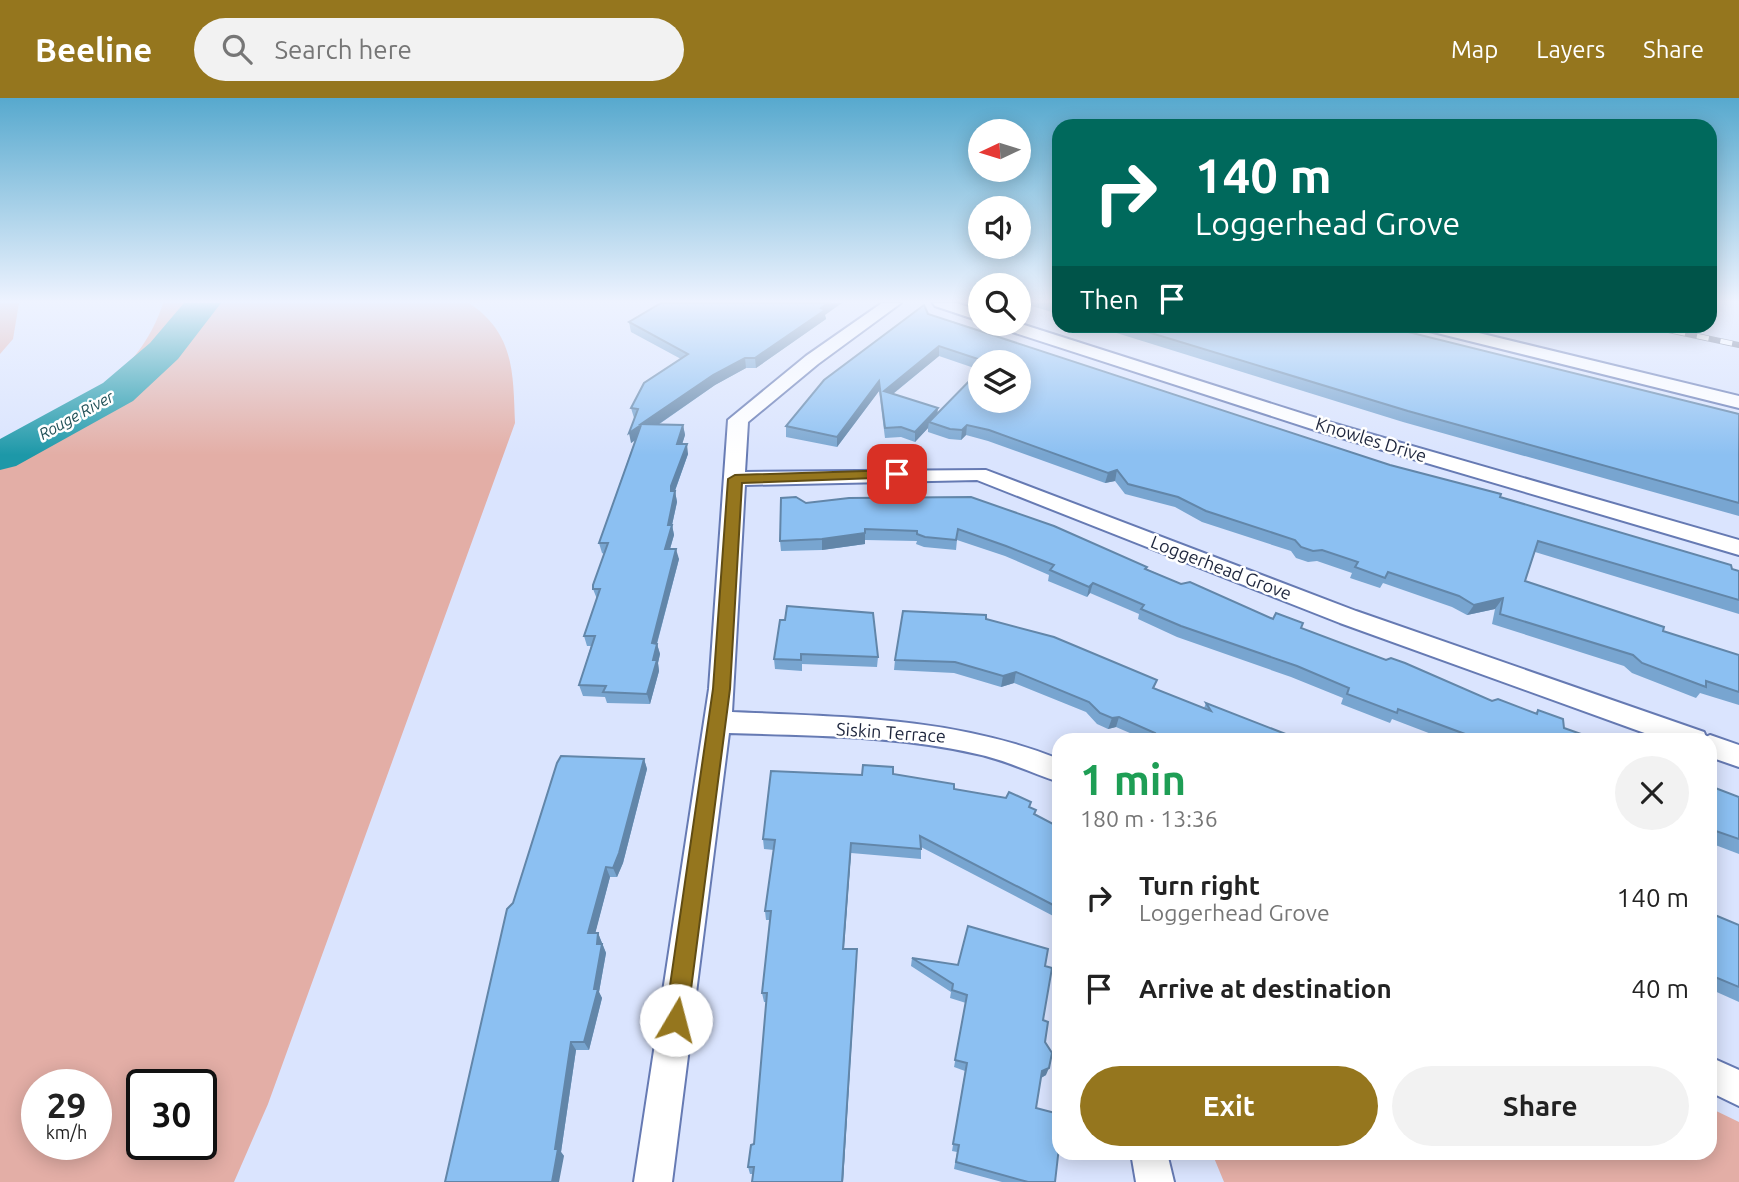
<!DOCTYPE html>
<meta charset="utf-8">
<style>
body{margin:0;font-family:Ubuntu,sans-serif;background:#f2f2f2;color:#222;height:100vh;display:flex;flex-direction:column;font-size:26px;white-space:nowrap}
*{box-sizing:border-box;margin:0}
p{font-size:23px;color:#767676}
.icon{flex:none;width:38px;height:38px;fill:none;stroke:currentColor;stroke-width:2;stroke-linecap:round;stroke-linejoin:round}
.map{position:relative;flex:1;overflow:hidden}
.side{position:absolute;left:1052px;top:635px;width:665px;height:427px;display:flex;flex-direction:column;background:#fff;border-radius:21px;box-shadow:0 4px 18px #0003}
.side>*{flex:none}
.guide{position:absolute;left:1052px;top:21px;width:665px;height:214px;border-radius:21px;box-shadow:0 4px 18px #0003;background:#00695c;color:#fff;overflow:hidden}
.needle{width:46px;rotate:266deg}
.buttons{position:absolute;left:968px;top:21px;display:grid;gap:14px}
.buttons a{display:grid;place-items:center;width:63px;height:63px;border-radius:50%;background:#fff;box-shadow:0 4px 18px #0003;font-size:35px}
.speed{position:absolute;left:21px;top:971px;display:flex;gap:14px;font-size:35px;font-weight:700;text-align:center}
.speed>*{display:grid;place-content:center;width:91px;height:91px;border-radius:50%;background:#fff;box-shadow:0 4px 18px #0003;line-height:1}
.speed small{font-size:18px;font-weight:400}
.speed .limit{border:4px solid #111;border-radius:10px;background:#fff;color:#111}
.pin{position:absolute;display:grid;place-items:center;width:60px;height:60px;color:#fff;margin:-30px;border-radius:14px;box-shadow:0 4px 10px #0006}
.me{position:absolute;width:77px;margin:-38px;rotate:8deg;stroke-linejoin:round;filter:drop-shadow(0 0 5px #0008)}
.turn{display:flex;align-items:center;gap:24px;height:147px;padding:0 28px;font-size:32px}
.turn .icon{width:91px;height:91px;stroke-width:2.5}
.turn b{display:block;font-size:49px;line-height:60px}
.then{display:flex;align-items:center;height:66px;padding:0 28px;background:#0003;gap:14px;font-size:26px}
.round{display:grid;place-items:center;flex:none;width:74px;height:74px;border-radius:37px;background:#f2f2f2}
.overview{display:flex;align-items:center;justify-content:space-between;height:119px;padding:0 28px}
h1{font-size:42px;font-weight:600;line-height:52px;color:#1e9e55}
.button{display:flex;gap:14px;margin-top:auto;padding:14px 28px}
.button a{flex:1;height:80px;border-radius:42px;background:#95761e;color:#fff;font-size:28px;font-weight:600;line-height:80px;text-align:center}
.button a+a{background:#f2f2f2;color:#222}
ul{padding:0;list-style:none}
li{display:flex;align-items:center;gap:21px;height:91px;padding:0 28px}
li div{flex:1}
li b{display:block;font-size:26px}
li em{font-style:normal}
header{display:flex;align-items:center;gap:42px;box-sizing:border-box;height:98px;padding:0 35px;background:#95761e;color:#fff}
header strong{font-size:33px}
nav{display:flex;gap:38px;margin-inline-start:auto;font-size:24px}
.search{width:490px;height:63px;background:#f2f2f2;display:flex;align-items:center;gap:18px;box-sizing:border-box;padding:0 24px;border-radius:38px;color:#767676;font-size:26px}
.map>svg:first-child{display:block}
.green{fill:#e3aea6;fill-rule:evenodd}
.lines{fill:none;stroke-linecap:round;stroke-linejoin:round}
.river{fill:#1d98a8;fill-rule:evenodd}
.minor-casing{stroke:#667ab3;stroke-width:4}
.minor{fill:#fff;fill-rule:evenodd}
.rail-casing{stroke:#69728a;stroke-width:6}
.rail{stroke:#fff;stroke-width:4.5;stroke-dasharray:12;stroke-linecap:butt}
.wall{fill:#78a5d0;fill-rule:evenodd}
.shaded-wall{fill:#6286a9}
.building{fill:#8cc0f2;stroke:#6286a9;stroke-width:2}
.route{fill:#95761e;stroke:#614d14;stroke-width:2}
.labels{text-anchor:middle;stroke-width:5;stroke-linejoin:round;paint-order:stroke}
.far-water-label{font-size:16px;font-style:italic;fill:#215158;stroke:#fff}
.street-label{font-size:18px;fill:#1d253c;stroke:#fff}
</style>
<header>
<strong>Beeline</strong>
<div class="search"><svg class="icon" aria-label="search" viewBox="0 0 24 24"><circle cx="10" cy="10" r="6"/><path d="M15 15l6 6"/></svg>Search here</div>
<nav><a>Map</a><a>Layers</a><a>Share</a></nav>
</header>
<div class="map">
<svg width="1739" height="1084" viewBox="0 0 1739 1084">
<rect width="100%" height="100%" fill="#dae4fe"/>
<g class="green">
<path d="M0 205H19L13 241 0 256Z"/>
<path d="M163 205H469C515 236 513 275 515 325L268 1006 234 1084H0V357C64 321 140 280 163 205ZM37 987H96V1046H37ZM142 987H201V1046H142Z"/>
<path d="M1710 1010 1739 1024V1084H1224L1212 1055H1710Z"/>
</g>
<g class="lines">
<path class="river" d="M184 205H221L178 261 133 303 16 368 0 372V341L103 285 150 245Z"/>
<g class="minor-casing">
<g id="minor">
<path d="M882 205H901L818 266 748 324 745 374 986 372 1356 513 1704 634 1706 639 1710 637 1739 647V669L1710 659V642H1664L1340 525 977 382 745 387 732 614C844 619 953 619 1059 661V684C1031 675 1006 662 977 656 896 637 812 638 729 635L672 1084H634L709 591 728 322 806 258Z"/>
<path d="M933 205H957L980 213V223L935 208Z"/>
<path d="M1018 225 1332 325 1739 442V457L1318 333 1000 230 998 226Z"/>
<path d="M1423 228H1450L1739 298V310L1425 232Z"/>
<path d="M1710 959 1739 972V1008L1710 994Z"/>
<path d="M1131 1055H1167L1174 1084H1136Z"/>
</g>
</g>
<use href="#minor" class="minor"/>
<g class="rail-casing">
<path id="rail" d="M1650 228 1739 247"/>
</g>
<use href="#rail" class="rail"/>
</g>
<g class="wall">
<path d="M1021 205H1059V216Z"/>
<path d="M928 216 1390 367 1500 399 1739 473V516L1535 454 1525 483 1663 533 1739 557V607L1700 595 1696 600 1632 575 1624 568 1492 526 1495 511 1467 517 1452 509 1383 485 1380 490 1350 480 1352 475 1317 463 1308 464 1296 460 1291 453 1202 424 1175 409 1125 396 1115 383 1105 385 988 343 966 337 961 342 949 341 928 334V330L915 344 901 339 885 340 879 293 837 349 786 339V328ZM939 258 980 272 937 315 893 296ZM980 264H1018L980 303Z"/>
<path d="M825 217 826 221 756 270H746L715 287 658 327H683L685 337 682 346 688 356 675 393 677 404 672 427 674 437 670 451 679 461 657 546 660 556 658 565 659 573 650 606 607 605 605 599 583 598 579 587 591 548H587L584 538 597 501 593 491 604 456 602 455 599 445 635 342 631 345 634 320 631 310 681 261 631 234 629 224Z"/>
<path d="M1094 228H1384L1739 316V418L1403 324Z"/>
<path d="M849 400 1147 469V471L1181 486 1492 603 1535 615 1538 612 1564 630 1598 642H1447L1392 621 1390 625 1341 606 1343 600 1291 579 1177 539 1138 521 1139 516 1090 495 1087 499 1048 483 1049 477 1005 458 957 442 956 452 924 449 916 446 917 443 865 442V446L822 452 781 453 780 443 806 405Z"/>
<path d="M986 521 1157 582 1154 590 1204 610 1206 605 1301 642H1146L1116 629 1108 631 1097 626 1086 614 1014 585 1001 589 954 575 894 572 895 562Z"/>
<path d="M780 522 878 559 877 569 802 566V573L775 571 774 561Z"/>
<path d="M644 661 647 671 623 765 617 779H610L595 835H598L606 855 599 894 602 900 589 952H576L561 1054 564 1058 445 1084Z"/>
<path d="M893 676 954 691 1031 704 1030 709 1035 717 1059 729V821L921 749V761L851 755 844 851H857V860L843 1084H752L753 1076H750L748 1069 754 1046 767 904H764L762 895 770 822H766L765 813 774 752 764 751 763 741 862 677Z"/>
<path d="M1710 688 1739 699V756L1710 745Z"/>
<path d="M1710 815 1739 827V904L1710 891Z"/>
<path d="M912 860 958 867 1045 868 1043 922 1045 944 1046 977 1041 980 1036 1010 1059 1016V1055H1076L1073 1061 1058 1056 1055 1084H1002L954 1071 957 1054 952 1053 965 973 954 969 966 905 950 900 951 894 911 868Z"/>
</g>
<g class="shaded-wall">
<path d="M828 205H842L825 217 826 221 756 270 755 260Z"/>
<path d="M939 248V258L884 303V293Z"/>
<path d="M745 260 746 270 715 287 643 337 641 326 713 277Z"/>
<path d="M879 283V293L837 349V339Z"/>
<path d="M938 310 937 320 929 324 928 330 915 344V334Z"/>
<path d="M641 327 643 337 631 345 629 335Z"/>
<path d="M683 327 685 337 679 356 677 346Z"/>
<path d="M967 327 966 337 961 342 962 332Z"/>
<path d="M687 346 688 356 673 398 675 393 677 404 672 427 674 437 667 461 665 451 671 388Z"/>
<path d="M1117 372 1115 383 1105 385 1108 375Z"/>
<path d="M865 435V446L822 452V441Z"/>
<path d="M676 451 679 461 654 556 652 545Z"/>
<path d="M1093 485 1090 495 1087 499 1089 489Z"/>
<path d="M1503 500 1495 511 1467 517 1474 507Z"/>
<path d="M657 546 660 556 658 565 659 573 650 606 647 596 653 562Z"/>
<path d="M1016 574 1014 585 1001 589 1003 578Z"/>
<path d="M1119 619 1116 629 1108 631 1112 620Z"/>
<path d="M644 661 647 671 623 765 617 779 613 770Z"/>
<path d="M851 745V755L843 859V851Z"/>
<path d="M606 769 610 779 593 844 588 835Z"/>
<path d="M598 835 606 855 599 894 602 900 589 952 584 944 594 891Z"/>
<path d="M857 851 843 1084H842Z"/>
<path d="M571 944 576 952 561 1054 564 1058 559 1084H552L555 1051Z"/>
<path d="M1049 970 1046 977 1039 981 1042 973Z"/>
</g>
<g class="building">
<path d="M661 205H828L821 210 825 212 755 260H745L713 277 641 326 683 327 677 346H687L671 388V393H675L668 427H672L665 451H676L652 545 657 546 653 562H657L647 596 603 594 606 588 579 587 595 538H584L600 491H593V487L608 445H599L641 327 629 335 638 311 631 310 644 285 688 256 629 224Z"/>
<path d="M924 207 928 216 1390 367 1501 396 1500 399 1731 467 1732 471 1739 473V502L1538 443 1525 483 1664 529 1663 533 1739 557V594L1706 583V589L1642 565 1633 557 1500 516 1503 500 1474 507 1459 498 1388 474 1385 480 1355 469 1358 464 1322 452 1313 453 1301 449 1295 442 1206 413 1178 399 1128 386 1117 372 1108 375 989 332 967 327 962 332 950 331 929 324 980 272V303H1018V264H987L939 248 884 293 938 310 915 334 901 329 885 330 879 283 837 339 786 328 824 282Z"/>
<path d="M1128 228H1384L1739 316V405L1408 313Z"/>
<path d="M796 399 806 405 849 400 971 399 1054 428 1147 469 1145 471 1181 486 1190 484 1273 521 1276 515 1303 525 1301 530 1386 562 1391 560 1405 565 1492 603 1498 601 1537 616 1538 612 1563 621 1564 630 1598 642H1466L1464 641 1465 636 1398 611 1397 615 1347 596 1349 590 1297 568 1181 528 1141 511 1144 507 1093 485 1089 489 1050 472 1054 467 1006 448 958 431 956 442 925 439 917 436V433L865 431V435L822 441 780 443 781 400Z"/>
<path d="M787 508 873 515 878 559 801 556V562L774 561 780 522H785Z"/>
<path d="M903 513 986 517V521L1054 539 1157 582 1153 590 1211 613 1206 605 1301 642H1159L1153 640 1155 635 1119 619 1112 620 1100 615 1089 604 1016 574 1003 578 955 564 895 562Z"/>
<path d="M561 658 644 661 619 755 613 770 606 769 588 835H598L597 846H602L594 891H598L584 944H571L555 1051H558L552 1084H445L507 811 513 805 557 665Z"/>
<path d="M863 667 893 669V676L954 686V691L1006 700 1009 694 1031 704 1029 709 1036 712 1034 716 1059 729V810L920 738 921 751 851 745 843 851H857L842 1084H752L754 1069H748L751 1047 754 1046 767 895H762L771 813H765L775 742 763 741 771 673 862 677Z"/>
<path d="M1710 688 1739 699V741L1710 731Z"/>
<path d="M1710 815 1739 827V889L1710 877Z"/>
<path d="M968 828 1048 851 1045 868 1052 870 1043 922 1048 924 1045 944 1052 955 1049 970 1042 973 1036 1010 1059 1016V1049L1055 1084H1028L956 1064 959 1047 953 1046 967 965 955 962 967 897 952 892 953 886 912 860 958 867Z"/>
</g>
<linearGradient id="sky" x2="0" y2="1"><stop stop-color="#57a9ce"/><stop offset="0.57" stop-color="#eef3ff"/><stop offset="1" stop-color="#eef3ff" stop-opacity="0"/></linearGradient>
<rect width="1739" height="357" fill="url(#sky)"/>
<path class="route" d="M897 372 902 373V379L742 385 730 591 687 922 684 929 676 933 668 929 665 922 713 591 728 381 735 377Z"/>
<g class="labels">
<g class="far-water-label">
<text transform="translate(76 317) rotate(-29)" y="6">Rouge River</text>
</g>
<g class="street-label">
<text transform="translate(1371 342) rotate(17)" y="6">Knowles Drive</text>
<text transform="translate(1221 470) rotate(21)" y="6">Loggerhead Grove</text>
<text transform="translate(891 635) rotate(4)" y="6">Siskin Terrace</text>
</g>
</g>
</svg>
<div class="buttons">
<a><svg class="needle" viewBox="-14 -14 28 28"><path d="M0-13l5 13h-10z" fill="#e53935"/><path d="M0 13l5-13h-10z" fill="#767676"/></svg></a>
<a><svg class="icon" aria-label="sound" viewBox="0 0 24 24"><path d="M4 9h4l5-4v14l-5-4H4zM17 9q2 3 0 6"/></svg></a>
<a><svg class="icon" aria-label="search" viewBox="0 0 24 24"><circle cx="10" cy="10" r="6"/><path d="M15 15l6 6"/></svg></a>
<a><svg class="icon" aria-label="layers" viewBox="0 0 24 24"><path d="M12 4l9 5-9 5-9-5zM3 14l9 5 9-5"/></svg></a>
</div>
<div class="speed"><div>29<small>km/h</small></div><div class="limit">30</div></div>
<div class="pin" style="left:897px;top:376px;background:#d93025"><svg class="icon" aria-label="arrive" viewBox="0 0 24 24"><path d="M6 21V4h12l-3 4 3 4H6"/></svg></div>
<svg class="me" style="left:676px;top:922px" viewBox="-20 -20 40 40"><circle r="19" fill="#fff"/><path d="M0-13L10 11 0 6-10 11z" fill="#95761e"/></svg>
<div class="guide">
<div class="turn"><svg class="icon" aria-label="right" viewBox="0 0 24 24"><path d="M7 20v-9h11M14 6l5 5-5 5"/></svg><div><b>140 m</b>Loggerhead Grove</div></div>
<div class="then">Then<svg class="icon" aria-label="arrive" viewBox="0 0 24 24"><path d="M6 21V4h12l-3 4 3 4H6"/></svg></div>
</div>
<section class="side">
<div class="overview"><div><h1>1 min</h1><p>180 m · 13:36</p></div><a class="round"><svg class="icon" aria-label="close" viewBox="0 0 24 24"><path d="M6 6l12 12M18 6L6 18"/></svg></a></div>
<ul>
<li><svg class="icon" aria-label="right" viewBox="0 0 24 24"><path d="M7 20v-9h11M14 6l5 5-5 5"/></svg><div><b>Turn right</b><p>Loggerhead Grove</p></div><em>140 m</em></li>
<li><svg class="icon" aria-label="arrive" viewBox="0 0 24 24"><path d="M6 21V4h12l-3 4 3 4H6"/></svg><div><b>Arrive at destination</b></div><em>40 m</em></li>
</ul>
<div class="button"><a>Exit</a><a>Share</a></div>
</section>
</div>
